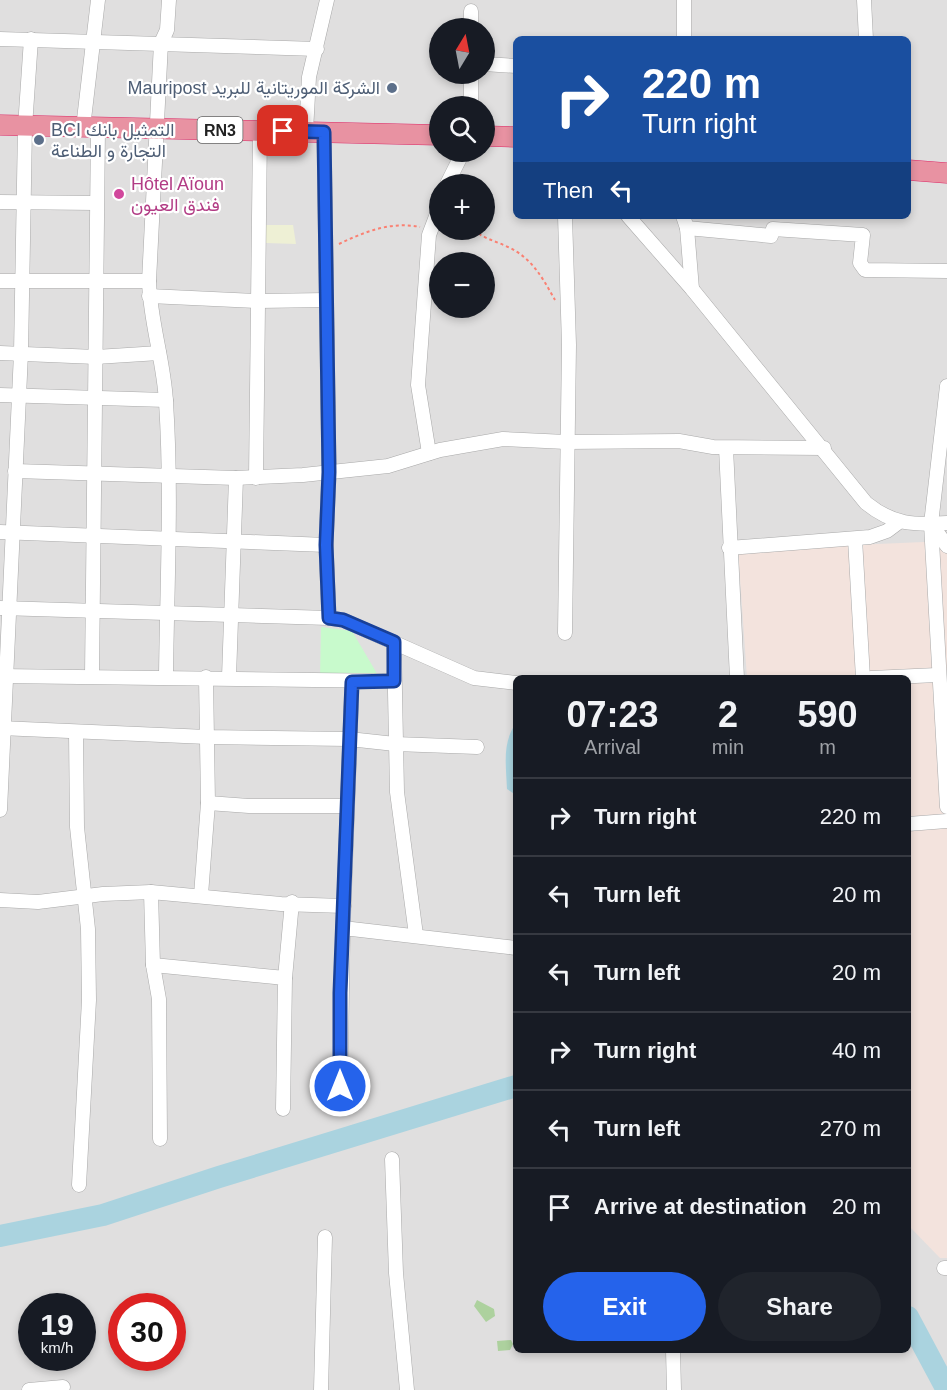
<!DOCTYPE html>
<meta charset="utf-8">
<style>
body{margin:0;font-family:Arial,Vazirmatn,sans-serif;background:#20242c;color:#f1f3f6;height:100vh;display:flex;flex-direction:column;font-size:22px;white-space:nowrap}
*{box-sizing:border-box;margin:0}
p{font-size:20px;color:#9ea1a6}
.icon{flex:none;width:33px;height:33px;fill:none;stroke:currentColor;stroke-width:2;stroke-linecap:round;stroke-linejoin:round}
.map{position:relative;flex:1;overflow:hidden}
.side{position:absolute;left:513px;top:675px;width:398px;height:678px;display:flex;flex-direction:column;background:#171b24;border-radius:9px;box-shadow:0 3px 9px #0003}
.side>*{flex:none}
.top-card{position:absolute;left:513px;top:36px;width:398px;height:183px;border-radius:9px;box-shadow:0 3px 9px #0003;background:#1a4fa0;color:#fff;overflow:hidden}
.needle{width:39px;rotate:10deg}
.controls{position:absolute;left:429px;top:18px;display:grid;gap:12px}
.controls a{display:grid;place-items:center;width:66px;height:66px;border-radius:50%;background:#171b24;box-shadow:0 3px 9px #0003;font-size:30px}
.speed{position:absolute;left:18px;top:1293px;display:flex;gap:12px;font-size:30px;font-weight:700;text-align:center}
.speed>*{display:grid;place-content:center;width:78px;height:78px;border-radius:50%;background:#171b24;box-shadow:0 3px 9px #0003;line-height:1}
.speed small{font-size:15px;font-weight:400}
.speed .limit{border:9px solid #d22;background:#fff;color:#111}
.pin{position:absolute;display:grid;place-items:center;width:51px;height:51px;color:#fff;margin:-26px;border-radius:12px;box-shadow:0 3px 9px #0006}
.me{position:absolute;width:66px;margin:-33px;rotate:0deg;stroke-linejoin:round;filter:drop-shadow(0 0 4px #0008)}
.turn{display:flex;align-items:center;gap:21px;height:126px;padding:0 30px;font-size:27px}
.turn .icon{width:78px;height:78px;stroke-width:2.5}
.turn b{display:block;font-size:42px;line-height:51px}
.then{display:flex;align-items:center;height:57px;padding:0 30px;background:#0003;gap:12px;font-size:22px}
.eta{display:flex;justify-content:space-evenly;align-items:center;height:102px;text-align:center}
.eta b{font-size:36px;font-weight:700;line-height:42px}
.action{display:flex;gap:12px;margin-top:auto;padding:12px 30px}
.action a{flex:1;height:69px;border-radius:36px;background:#2563eb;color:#fff;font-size:24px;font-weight:700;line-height:69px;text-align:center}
.action a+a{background:#20242c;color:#f1f3f6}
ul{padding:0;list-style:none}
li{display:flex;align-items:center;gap:18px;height:78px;padding:0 30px;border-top:2px solid #363941}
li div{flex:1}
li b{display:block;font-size:22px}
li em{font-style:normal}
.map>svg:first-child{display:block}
.residential{fill:#e0dfdf;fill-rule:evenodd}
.military{fill:#f3e3dd}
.farmland{fill:#eef0d5}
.forest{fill:#add19e}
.park{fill:#c8facc}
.water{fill:#aad3df}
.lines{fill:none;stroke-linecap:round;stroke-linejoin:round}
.river{stroke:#aad3df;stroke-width:22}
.minor-casing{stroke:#a9a9a9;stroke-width:15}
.highway-casing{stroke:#dc2a67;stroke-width:21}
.path{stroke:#fa8072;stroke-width:2;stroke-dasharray:3 3;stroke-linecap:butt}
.minor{stroke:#fff;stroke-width:14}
.highway{stroke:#e892a2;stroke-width:20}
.route-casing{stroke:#184099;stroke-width:15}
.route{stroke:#2563eb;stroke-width:10}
.service-dot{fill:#5c6f8a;stroke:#fff;stroke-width:2}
.hotel-dot{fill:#d1479c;stroke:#fff;stroke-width:2}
.labels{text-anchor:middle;stroke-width:4.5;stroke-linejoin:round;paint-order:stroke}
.shield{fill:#fff;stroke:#646464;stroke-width:1.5}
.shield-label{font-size:16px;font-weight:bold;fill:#222}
.service-label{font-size:18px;fill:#4e5e75;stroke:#fff;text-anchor:end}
.hotel-label{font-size:18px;fill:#b23c85;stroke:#fff;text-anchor:start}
</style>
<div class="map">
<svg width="947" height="1390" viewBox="0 0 947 1390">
<rect width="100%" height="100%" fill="#f2efe9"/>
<path class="residential" d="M0 0H947V1390H0ZM440 28H484V74H440ZM516 39H908V216H516ZM440 106H484V152H440ZM440 184H484V230H440ZM440 262H484V308H440ZM516 678H908V1350H516ZM32 1306H82V1358H32ZM122 1306H172V1358H122Z"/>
<path class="military" d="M947 541V1258H940L908 1225V678H747L738 550Z"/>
<path class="farmland" d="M265 225H293L296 244 266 243Z"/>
<g class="forest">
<path d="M477 1300 494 1309 495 1316 486 1322 474 1306Z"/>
<path d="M511 1340 513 1344 510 1350 498 1351 497 1341Z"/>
</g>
<path class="park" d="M321 627 352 631 379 677 320 678Z"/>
<path class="water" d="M516 723V795L507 789C506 764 502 743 516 723Z"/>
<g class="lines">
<g class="river">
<path d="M0 1236 103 1215 219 1177 516 1086"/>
<path d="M908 1317 947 1390"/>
</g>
<g class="minor-casing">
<g id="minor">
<path d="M684 0V39"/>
<path d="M864 0 866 39"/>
<path d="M471 28V11"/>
<path d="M0 39 317 49"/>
<path d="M484 64 516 66"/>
<path d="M471 106V74"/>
<path d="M83 128 98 0"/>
<path d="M306 131 309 77 327 0"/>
<path d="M324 132 329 472 326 545 329 618"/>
<path d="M447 184 463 152"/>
<path d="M0 202 96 203"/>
<path d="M565 216 569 345 565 633"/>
<path d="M628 216 692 289 866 503C893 525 914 525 947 523"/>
<path d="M683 216 687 228 771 236 773 229 863 235 860 263 865 270 947 271"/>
<path d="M687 228 692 289"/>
<path d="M0 281H149"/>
<path d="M149 296 258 301 326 300"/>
<path d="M0 353 96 357 159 353"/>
<path d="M947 386 931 524 947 807"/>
<path d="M0 395 166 400"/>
<path d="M726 448 737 678"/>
<path d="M429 453 418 385 429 235 440 206"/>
<path d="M15 471 236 478 303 475 388 466 440 450 503 439 566 442 679 441 713 447 824 448"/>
<path d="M256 478 260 131"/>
<path d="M932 525 947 546"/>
<path d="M0 532 326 545"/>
<path d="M855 539 863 678"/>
<path d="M729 548 870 537 887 531 899 522"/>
<path d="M0 608 329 618 343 620 474 678 516 683"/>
<path d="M394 642 397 792 416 935"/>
<path d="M92 675 98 128"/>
<path d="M0 676 394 681"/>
<path d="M166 676C167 585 172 493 166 402 164 361 150 322 149 281L161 43 167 30 169 0"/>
<path d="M229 677 236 478"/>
<path d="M871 678 937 675"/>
<path d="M0 728 207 737 349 739 395 744 477 747"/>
<path d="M76 732 77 827 88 929 89 1000 79 1185"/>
<path d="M208 803 249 806H347"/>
<path d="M0 810 21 353 25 127 31 39"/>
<path d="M908 824 947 821"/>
<path d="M151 892 153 965 159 999 160 1139"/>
<path d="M201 895 208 803 206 677"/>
<path d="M0 900 38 902 103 894 151 892 281 904 344 906"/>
<path d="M343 928 352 682"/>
<path d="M153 965 285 978 283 1109"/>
<path d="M285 978 292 902"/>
<path d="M340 1107 343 928 516 948"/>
<path d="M392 1159 396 1273 407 1390"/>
<path d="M944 1268H947"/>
<path d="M673 1350 674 1390"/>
<path d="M29 1390 63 1387"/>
<path d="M321 1390 325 1237"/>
</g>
</g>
<g class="highway-casing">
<g id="highway">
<path d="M0 125 440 135"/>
<path d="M484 136 516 137"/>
<path d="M908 170 947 173"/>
</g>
</g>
<g class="path">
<path d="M474 230C484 239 496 241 508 247 532 258 542 277 555 300"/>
<path d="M339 244C364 232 391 221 420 227"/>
</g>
<use href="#minor" class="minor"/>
<use href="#highway" class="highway"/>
</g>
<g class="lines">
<g class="route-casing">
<path id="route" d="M283 131 324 132 329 472 326 545 329 618 343 620 394 642V681L352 682 340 993V1086"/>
</g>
<use href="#route" class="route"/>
</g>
<g class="service-dot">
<circle cx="392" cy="88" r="6"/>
<circle cx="39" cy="140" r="6"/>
</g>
<circle class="hotel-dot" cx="119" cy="194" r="6"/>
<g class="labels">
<rect class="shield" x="197.5" y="117" width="45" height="26" rx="4.5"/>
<g class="shield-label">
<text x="220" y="136">RN3</text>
</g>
<g class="service-label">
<text x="380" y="94">Mauripost الشركة الموريتانية للبريد</text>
<text x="51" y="136" text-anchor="start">BCI التمثيل بانك<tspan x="51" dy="21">التجارة و الطناعة</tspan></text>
</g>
<g class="hotel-label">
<text x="131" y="190">Hôtel Aïoun<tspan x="131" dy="21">فندق العيون</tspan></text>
</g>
</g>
</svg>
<div class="controls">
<a><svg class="needle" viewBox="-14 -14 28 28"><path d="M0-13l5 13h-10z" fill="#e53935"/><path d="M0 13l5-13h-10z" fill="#9ea1a6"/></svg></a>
<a><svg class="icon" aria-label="search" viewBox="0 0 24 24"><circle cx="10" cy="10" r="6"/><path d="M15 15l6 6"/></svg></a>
<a>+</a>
<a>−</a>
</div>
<div class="speed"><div>19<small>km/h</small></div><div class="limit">30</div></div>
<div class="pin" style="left:283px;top:131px;background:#d93025"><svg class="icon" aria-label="arrive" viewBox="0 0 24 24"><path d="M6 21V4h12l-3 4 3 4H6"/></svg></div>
<svg class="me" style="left:340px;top:1086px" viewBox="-20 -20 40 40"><circle r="17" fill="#2563eb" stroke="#fff" stroke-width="3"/><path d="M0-11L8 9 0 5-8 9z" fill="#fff"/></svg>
<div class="top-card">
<div class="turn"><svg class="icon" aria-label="right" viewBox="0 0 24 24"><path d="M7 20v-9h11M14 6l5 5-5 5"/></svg><div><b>220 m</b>Turn right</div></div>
<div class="then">Then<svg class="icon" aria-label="left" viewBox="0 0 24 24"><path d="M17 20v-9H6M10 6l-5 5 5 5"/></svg></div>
</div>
<section class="side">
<div class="eta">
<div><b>07:23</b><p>Arrival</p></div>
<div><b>2</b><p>min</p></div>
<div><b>590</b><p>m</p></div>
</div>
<ul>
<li><svg class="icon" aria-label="right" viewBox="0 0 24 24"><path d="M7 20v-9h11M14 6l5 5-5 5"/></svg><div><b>Turn right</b></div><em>220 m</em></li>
<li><svg class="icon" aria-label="left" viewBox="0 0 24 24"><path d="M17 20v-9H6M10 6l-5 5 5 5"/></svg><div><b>Turn left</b></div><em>20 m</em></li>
<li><svg class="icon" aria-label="left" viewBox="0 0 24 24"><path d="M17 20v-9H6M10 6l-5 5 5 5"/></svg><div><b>Turn left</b></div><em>20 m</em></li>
<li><svg class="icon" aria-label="right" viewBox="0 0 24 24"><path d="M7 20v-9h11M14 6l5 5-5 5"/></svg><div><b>Turn right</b></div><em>40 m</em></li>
<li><svg class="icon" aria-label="left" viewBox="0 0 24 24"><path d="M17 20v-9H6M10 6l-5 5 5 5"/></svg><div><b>Turn left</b></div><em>270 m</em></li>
<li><svg class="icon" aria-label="arrive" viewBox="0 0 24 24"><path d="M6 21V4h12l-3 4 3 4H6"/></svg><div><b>Arrive at destination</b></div><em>20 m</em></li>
</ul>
<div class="action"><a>Exit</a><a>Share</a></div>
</section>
</div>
